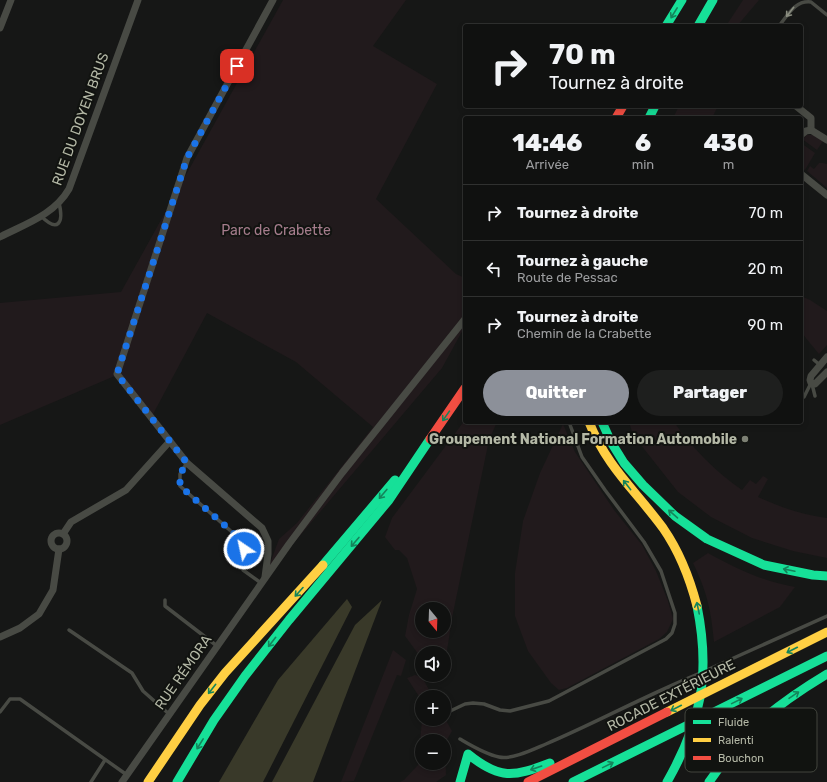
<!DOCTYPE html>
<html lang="fr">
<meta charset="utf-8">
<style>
body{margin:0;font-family:Rubik,sans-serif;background:#1e1f1e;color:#f1f3f6;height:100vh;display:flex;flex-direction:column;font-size:15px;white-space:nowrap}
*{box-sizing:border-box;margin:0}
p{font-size:13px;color:#9c9d9f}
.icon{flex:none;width:22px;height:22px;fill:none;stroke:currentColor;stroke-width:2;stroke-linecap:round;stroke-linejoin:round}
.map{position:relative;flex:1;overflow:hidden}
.details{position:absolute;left:463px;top:116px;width:340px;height:308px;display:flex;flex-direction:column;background:#101110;border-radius:4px;box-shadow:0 2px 6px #0003,0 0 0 1px #303130}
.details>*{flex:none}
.top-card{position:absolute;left:463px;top:24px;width:340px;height:84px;border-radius:4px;box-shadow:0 2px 6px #0003,0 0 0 1px #303130;background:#101110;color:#f1f3f6;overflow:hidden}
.needle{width:26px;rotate:161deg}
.controls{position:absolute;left:415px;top:602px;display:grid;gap:8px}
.controls a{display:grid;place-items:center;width:36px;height:36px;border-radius:50%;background:#101110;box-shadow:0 2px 6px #0003,0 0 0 1px #303130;font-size:20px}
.pin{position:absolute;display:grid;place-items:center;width:34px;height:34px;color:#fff;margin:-17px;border-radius:8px;box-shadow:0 2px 6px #0006}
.me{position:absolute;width:44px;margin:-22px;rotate:326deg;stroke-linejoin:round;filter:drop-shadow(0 0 3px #0008)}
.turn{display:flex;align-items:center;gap:14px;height:84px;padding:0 20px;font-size:18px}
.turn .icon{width:52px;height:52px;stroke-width:2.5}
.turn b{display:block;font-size:28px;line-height:34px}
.eta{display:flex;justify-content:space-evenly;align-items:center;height:68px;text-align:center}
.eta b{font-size:24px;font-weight:800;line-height:28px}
.button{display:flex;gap:8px;margin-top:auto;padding:8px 20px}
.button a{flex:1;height:46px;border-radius:24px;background:#8c9099;color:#fff;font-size:16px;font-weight:800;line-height:46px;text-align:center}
.button a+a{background:#1e1f1e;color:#f1f3f6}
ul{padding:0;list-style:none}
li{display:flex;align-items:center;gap:12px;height:56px;padding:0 20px;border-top:1px solid #303130}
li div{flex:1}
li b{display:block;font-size:15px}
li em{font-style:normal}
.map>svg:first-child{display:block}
.green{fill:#211a1c;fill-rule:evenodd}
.water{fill:#393929}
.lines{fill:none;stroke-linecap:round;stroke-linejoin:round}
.lane{stroke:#484a44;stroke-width:3.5}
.street{stroke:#484a44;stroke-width:7}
.fast{stroke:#16e098;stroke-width:9}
.slow{stroke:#ffcf43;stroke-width:9}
.jam{stroke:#f24e42;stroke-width:9}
.oneway{stroke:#898c7f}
.oneway2{stroke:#14845b}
.route{stroke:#1a73e8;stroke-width:7;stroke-dasharray:0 12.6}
.poi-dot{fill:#7d8074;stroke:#111310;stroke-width:1.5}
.labels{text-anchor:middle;stroke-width:4;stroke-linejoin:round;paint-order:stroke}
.street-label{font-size:14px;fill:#b4b8a6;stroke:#111310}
.park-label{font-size:14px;fill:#a57c8c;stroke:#111310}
.poi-label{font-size:14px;font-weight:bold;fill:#b4b8a6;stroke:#111310;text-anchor:end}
.key{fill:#111310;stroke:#42453d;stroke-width:1}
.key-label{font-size:11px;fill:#b4b8a6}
</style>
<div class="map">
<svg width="827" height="782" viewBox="0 0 827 782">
<rect width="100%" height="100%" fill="#161716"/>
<g class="green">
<path d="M283 0H406L373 46 437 84 376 199 456 274 465 278V326L442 368 265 577 279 539 297 523 373 427 296 362 207 313 151 418 117 375 0 425V303L121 292Z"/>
<path d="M743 0H759L737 26H726Z"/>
<path d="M679 106H718L712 118H673Z"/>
<path d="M807 135H814L823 141 817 150 802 139Z"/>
<path d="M801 143 815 153 805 170 801 167Z"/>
<path d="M823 163 827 164V188L807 171 810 166 814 169 819 163Z"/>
<path d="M801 296 810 300 827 311V345L819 354 805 337 801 330Z"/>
<path d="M465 420V422H497L489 440 452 618 445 664 444 665V653H422V659L405 636 409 615 417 589 407 558 399 550H395L385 537 392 518ZM422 609H444V631H422Z"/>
<path d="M629 422H674C693 449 715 471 742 490L750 480 756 484 763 476 768 479 758 497C780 507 802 515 827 518V558L793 551 752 538 711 517 678 492 633 435Z"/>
<path d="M563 424 575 452 614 510 642 545 656 571 668 601 673 619 667 632 659 639 567 688 559 690 551 683 528 651 515 616V573L523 521 540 473Z"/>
<path d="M708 553C735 568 764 582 795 587L780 607 714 642C711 610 707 592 693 563Z"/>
<path d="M393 650 406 660 401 676 397 675 354 781 341 782Z"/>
<path d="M415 675 422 677 433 697H422V701L407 678Z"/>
<path d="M444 717 452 731 445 743 446 775 436 782H400L404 780 418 765 422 719H444ZM422 741H444V763H422Z"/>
</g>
<g class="water">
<path d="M347 599 352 607 263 782H219L278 680Z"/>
<path d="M382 600 313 782H272L355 625Z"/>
</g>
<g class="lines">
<g class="lane">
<path d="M779 26C788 15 795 0 811 2L827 15"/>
<path d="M41 216C58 233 64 223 59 203"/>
<path d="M814 360 820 365"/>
<path d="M812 384 815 396"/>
<path d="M804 397 811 383"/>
<path d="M187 463 180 474V486L242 541 244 549 243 570 261 583"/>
<path d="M165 600V606L217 646"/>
<path d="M69 630 132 673 143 691 169 714"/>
<path d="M707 670 827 616"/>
<path d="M0 712 10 699H20L127 775"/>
<path d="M446 713 465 704 473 703 484 704 500 710 510 711 549 701 666 639 672 633 675 624V613L661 571 644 542 605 490 582 457 569 422"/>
<path d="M460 739C472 746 485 754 499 757 512 760 534 749 546 744 598 722 648 694 701 673"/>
<path d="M91 782 105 760"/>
</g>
<g class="street">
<path d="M0 28 11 0"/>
<path d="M796 106 811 118V130"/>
<path d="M801 135 806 131 811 130 827 140"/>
<path d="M801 174 827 195"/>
<path d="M0 237C25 224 54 215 69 189L138 0"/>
<path d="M827 357 811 376 810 380 811 383 815 384 827 372"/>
<circle cx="59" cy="541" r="8"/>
<path d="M63 534 71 522 126 490 170 441"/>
<path d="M265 577 268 554V541L262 528 187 463 117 374 187 158 273 0"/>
<path d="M0 637 20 628 39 614 53 590 59 549"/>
<path d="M122 782 289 544 342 473 465 319"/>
</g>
<g class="fast">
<path d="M666 26 682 0"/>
<path d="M698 26 713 0"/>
<path d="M649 118 655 106"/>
<path d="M602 422 611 442 624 463 643 485 675 516 707 539 764 565 813 575 827 576"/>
<path d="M323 565 395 480"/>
<path d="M177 782 214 720 245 676 289 620 389 500 430 439"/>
<path d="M460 782 468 754C500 780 513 777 550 763"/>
<path d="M573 782 827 656"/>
<path d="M667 782C701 722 711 675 697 606"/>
<path d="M709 782C720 767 730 751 743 738 767 712 797 692 827 674"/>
</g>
<g class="slow">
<path d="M589 422C607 467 635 490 663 528 679 551 690 579 697 606"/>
<path d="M667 712 827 632"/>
<path d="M148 782 200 705 225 673 323 565"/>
</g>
<g class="jam">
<path d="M616 118 623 106"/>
<path d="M430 439 465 388"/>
<path d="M528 782 667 712"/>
</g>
</g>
<defs><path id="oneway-shaft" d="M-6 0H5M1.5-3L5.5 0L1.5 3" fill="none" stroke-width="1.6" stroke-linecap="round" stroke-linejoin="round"/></defs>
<use class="oneway" href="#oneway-shaft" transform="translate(790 12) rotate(128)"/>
<g class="oneway2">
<use href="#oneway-shaft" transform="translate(674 13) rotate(122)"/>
<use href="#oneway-shaft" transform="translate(446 416) rotate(125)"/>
<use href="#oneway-shaft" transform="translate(627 485) rotate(-128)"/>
<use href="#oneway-shaft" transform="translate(383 494) rotate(130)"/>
<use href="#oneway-shaft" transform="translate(673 514) rotate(-139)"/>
<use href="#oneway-shaft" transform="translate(355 542) rotate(131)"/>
<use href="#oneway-shaft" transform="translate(789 570) rotate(-168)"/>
<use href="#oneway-shaft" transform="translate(299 592) rotate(132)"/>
<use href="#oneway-shaft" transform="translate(698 608) rotate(-102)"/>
<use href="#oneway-shaft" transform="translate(272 642) rotate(128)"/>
<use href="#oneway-shaft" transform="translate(792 650) rotate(153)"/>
<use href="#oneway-shaft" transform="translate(212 689) rotate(128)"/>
<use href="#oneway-shaft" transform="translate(794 695) rotate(-34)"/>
<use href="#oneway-shaft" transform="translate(737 701) rotate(-26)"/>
<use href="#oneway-shaft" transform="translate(676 708) rotate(153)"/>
<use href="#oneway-shaft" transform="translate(200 744) rotate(122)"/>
<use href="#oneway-shaft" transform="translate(608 765) rotate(-26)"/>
<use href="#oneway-shaft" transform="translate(536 768) rotate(161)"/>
</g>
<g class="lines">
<path class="route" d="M237 66 187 158 117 374 187 463 180 474V486L239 538 242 541 244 549"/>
</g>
<circle class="poi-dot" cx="745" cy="439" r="4"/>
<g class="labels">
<g class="street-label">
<text transform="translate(80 119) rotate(-70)" y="5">RUE DU DOYEN BRUS</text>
<text transform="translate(183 672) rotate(-55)" y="5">RUE RÉMORA</text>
<text transform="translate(671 695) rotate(-27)" y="5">ROCADE EXTÉRIEURE</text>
</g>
<g class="park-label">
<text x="276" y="235">Parc de Crabette</text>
</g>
<g class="poi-label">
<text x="737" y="444">Groupement National Formation Automobile</text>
</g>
</g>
<rect x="685" y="708" width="132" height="64" rx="6" class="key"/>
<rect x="693" y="720" width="18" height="4" fill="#16e098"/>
<rect x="693" y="738" width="18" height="4" fill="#ffcf43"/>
<rect x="693" y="756" width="18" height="4" fill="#f24e42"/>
<g class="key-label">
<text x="718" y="726">Fluide</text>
<text x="718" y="744">Ralenti</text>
<text x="718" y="762">Bouchon</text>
</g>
</svg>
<div class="controls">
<a><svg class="needle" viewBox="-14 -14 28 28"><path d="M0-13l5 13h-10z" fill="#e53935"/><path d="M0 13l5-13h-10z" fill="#9c9d9f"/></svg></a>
<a><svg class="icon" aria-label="sound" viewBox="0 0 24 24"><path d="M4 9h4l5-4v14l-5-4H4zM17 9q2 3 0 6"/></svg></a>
<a>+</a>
<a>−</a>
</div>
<div class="pin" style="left:237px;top:66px;background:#d93025"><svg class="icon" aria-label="arrive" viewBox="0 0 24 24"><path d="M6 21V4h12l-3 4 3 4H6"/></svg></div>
<svg class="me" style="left:244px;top:549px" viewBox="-20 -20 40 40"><circle r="17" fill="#1a73e8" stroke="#fff" stroke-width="3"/><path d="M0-11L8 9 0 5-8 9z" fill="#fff"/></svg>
<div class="top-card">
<div class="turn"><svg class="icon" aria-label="right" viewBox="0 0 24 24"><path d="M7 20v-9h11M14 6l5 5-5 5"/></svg><div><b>70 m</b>Tournez à droite</div></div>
</div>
<section class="details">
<div class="eta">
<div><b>14:46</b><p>Arrivée</p></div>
<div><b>6</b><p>min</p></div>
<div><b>430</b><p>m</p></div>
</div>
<ul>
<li><svg class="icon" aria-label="right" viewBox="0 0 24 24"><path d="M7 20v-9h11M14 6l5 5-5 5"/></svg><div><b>Tournez à droite</b></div><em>70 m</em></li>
<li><svg class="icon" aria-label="left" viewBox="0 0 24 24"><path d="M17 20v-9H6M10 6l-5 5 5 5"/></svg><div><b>Tournez à gauche</b><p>Route de Pessac</p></div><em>20 m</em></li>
<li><svg class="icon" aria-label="right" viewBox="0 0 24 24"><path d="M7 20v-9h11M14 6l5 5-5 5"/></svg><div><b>Tournez à droite</b><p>Chemin de la Crabette</p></div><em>90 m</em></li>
</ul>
<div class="button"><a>Quitter</a><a>Partager</a></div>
</section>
</div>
